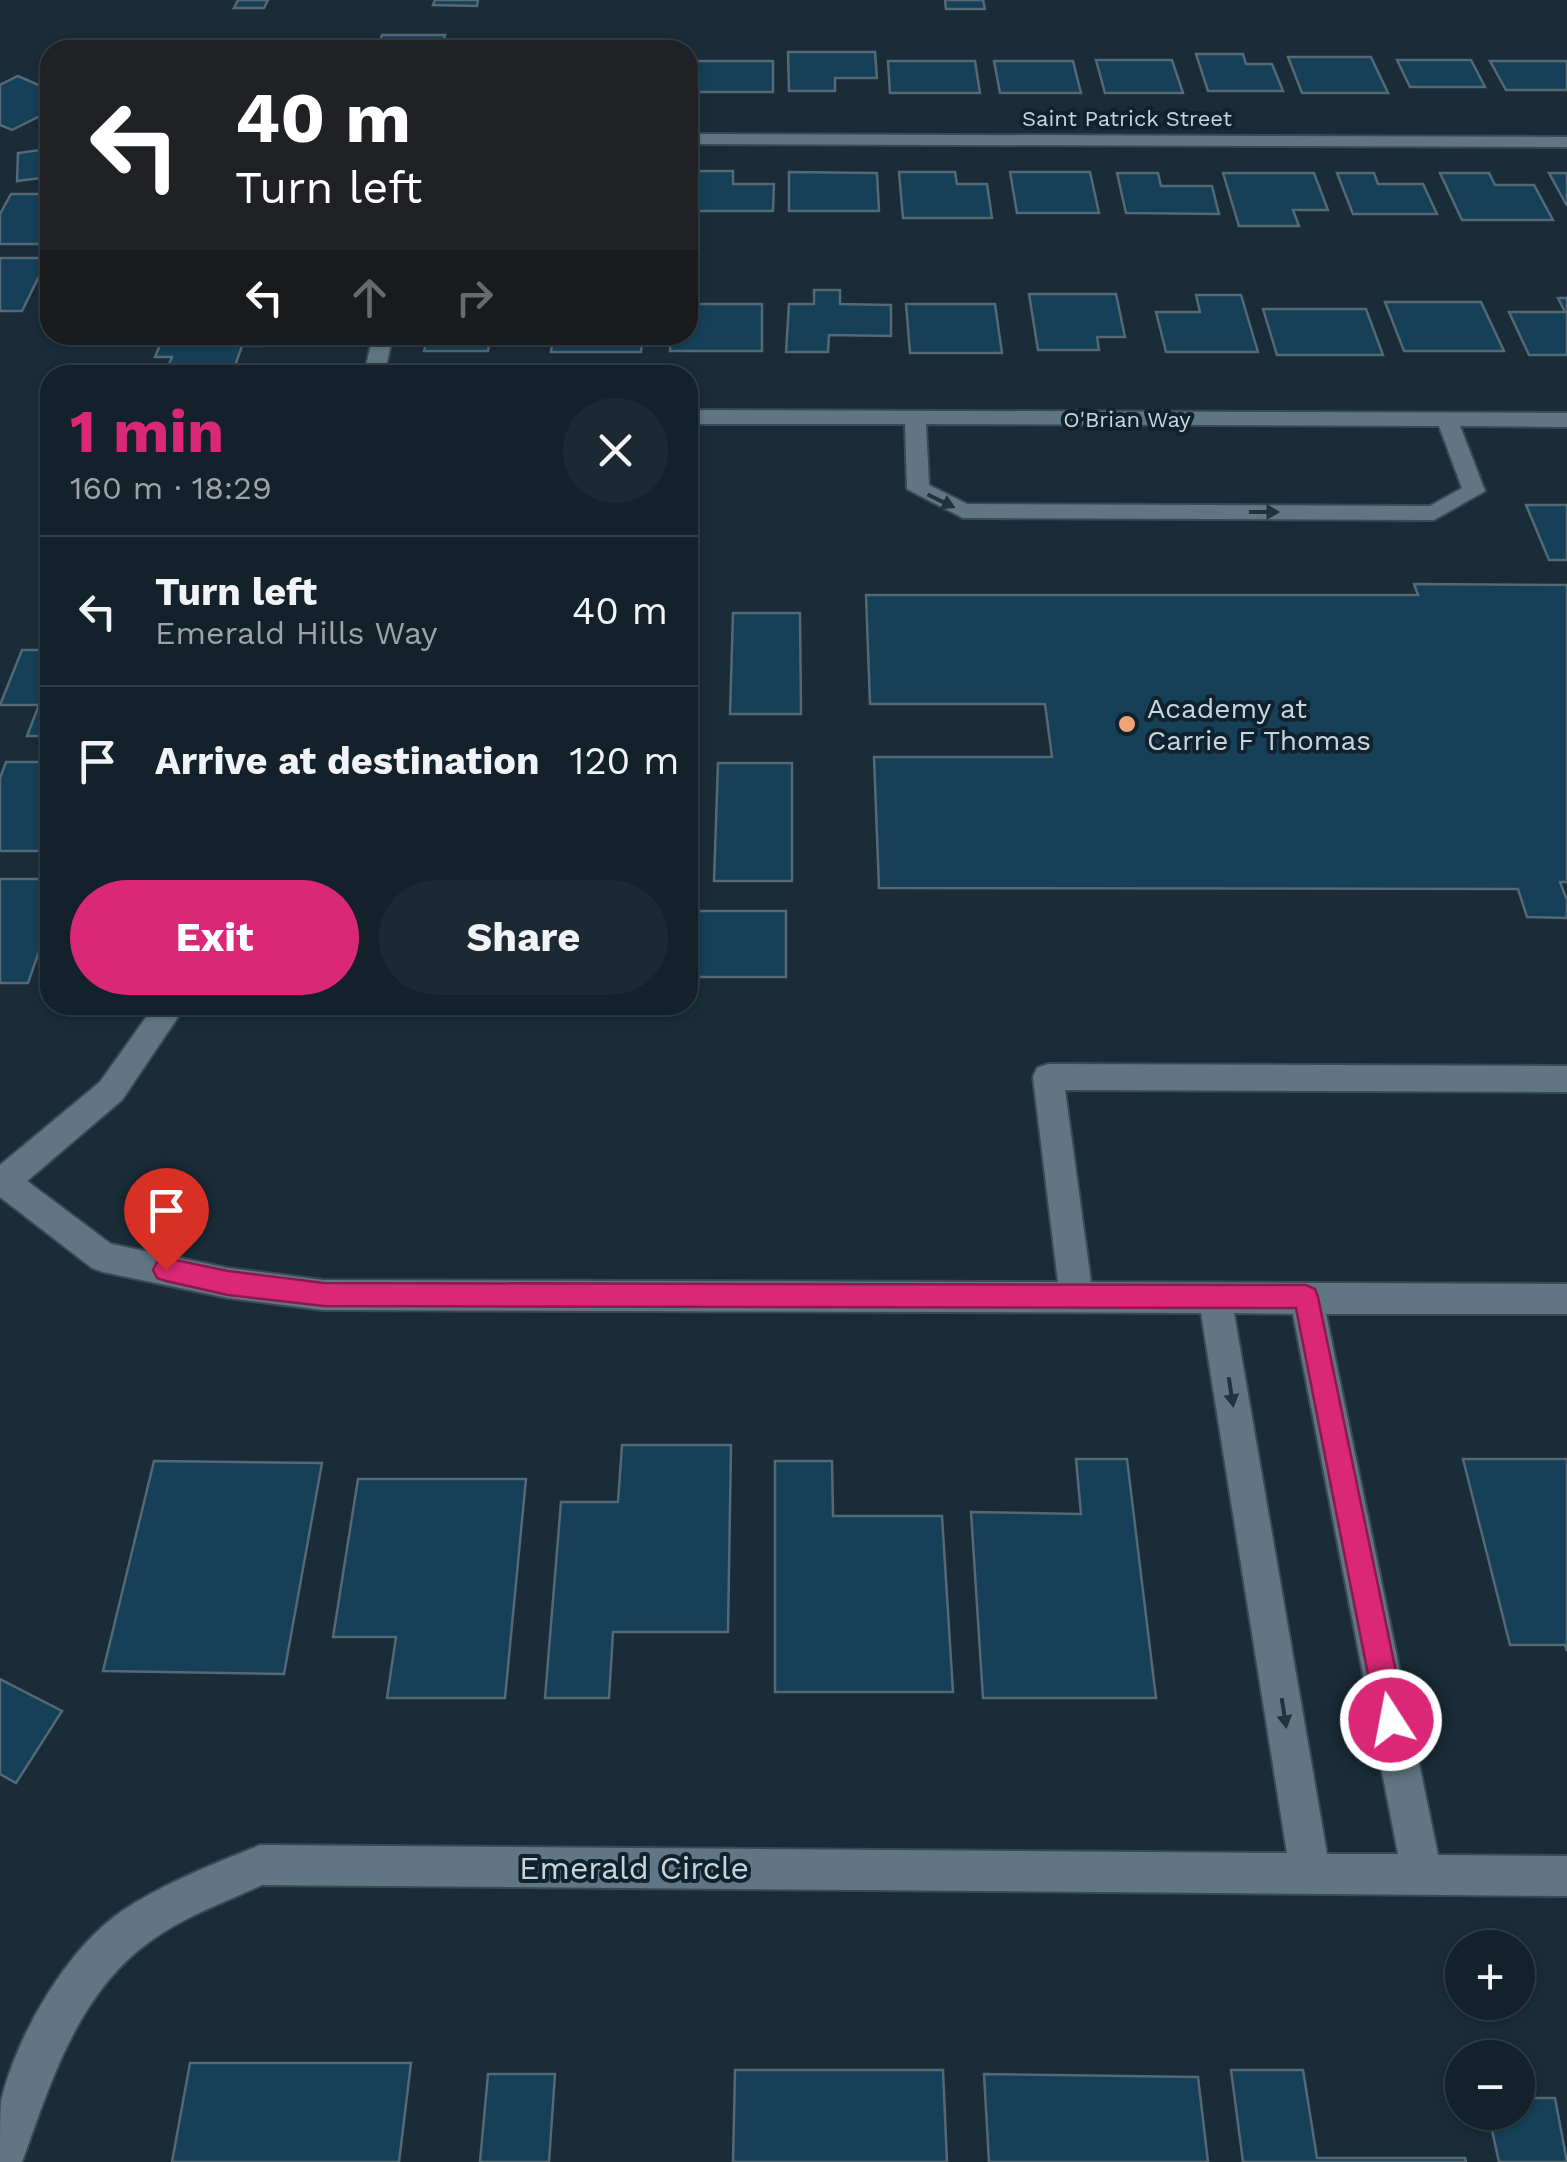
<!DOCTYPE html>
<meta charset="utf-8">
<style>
body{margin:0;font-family:"Work Sans",sans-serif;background:#1c2932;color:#f1f3f6;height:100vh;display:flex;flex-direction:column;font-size:38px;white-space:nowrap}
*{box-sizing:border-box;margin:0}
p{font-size:32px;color:#9da3a8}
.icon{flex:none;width:55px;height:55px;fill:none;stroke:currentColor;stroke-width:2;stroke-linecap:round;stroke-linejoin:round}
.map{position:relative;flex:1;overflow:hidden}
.drawer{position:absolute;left:40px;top:365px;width:658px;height:650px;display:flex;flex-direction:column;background:#13212a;border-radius:30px;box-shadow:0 2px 8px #0004,0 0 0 2px #323e47}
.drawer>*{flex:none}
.top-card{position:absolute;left:40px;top:40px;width:658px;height:305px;border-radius:30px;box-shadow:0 2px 8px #0004,0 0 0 2px #323e47;background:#202124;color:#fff;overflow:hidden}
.controls{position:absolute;left:1445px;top:1930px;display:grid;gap:20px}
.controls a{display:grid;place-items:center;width:90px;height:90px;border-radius:50%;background:#13212a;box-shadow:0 2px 8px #0004,0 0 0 2px #323e47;font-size:50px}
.pin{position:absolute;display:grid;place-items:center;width:85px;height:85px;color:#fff;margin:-102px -42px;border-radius:50% 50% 50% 0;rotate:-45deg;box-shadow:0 0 10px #0007}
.pin .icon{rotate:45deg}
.me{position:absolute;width:110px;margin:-55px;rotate:349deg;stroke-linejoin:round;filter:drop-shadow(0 0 8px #0008)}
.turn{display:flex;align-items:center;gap:35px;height:210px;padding:0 30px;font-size:45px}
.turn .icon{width:130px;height:130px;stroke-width:2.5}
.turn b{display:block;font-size:70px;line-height:85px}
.lanes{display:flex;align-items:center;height:95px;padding:0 30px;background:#0003;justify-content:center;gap:50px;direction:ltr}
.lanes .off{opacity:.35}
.round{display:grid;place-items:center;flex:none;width:105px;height:105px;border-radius:52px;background:#1c2932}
.summary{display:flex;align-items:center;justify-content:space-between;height:170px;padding:0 30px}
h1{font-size:60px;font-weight:700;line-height:75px;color:#db2777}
.action{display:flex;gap:20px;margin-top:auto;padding:20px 30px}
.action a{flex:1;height:115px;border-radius:60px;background:#db2777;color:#fff;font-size:40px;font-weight:700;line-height:115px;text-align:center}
.action a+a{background:#1c2932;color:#f1f3f6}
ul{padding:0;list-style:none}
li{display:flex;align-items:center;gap:30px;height:150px;padding:0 30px;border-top:2px solid #323e47}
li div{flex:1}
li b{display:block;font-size:38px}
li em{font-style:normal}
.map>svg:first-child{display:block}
.building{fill:#154057;stroke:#546876;stroke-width:2.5}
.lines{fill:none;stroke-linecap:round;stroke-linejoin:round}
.minor-casing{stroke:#3a4a54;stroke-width:4}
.minor{fill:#617684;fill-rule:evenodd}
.oneway{fill:#20333f}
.route{fill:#db2777;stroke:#8e194d;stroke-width:2.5}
.poi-dot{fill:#efa377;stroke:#10222e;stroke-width:4}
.labels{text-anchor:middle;stroke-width:8;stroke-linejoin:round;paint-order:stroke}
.far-street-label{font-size:22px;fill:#c9d5dd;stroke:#10222e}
.poi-label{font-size:28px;fill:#c9d5dd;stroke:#10222e;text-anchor:start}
.near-street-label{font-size:32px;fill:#c9d5dd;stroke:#10222e}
</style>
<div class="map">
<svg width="1567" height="2162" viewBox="0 0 1567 2162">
<rect width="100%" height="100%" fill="#192c38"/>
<g class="building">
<path d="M238 0H268L264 8H234Z"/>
<path d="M435 0H478L477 6 433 5Z"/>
<path d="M945 0H983L985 9H946Z"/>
<path d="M382 35H445L442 45H466L465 50H377Z"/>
<path d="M788 52H875L877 78H835V91H789Z"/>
<path d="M1196 54H1243L1246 64H1272L1283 91H1208Z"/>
<path d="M1288 57H1371L1388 93H1302Z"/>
<path d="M1096 60H1172L1183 93H1105Z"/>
<path d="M1397 60H1471L1485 87H1410Z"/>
<path d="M690 61H773V92H688Z"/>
<path d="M888 61H975L980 93H890Z"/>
<path d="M994 61H1073L1081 93H1000Z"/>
<path d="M1490 61H1567V90H1506Z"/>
<path d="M18 76 50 90V111L12 130 0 125V85Z"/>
<path d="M50 134V177L17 181 18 153 41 150 42 135Z"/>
<path d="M688 171H733V184H774L773 211H688Z"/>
<path d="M789 172 877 173 879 211H789Z"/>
<path d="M899 172H955L957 184H987L992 218H903Z"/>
<path d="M1010 172H1090L1099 213H1017Z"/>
<path d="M1117 173H1158L1161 186H1212L1219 214 1126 213Z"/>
<path d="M1223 173H1314L1328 210H1293L1299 226H1239Z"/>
<path d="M1337 173H1374L1378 184H1423L1437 214H1353Z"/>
<path d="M1440 173H1489L1495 185H1534L1553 220H1462Z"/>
<path d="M1549 173H1567V206Z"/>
<path d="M11 194H50V221L38 244H0V214Z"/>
<path d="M0 258H48L22 311H0Z"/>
<path d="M814 290H840V304L891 305V336L829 335 828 352H786L789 304H814Z"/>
<path d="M1029 294H1116L1125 337H1097L1099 350H1038Z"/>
<path d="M1196 295H1241L1258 352H1166L1156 312H1200Z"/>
<path d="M1558 298H1567V355H1529L1509 312H1565Z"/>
<path d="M1385 302H1481L1504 351H1404Z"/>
<path d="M688 304H762V351H670L671 335H688Z"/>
<path d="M906 304H995L1002 353H910Z"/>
<path d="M1263 309H1366L1383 355H1277Z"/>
<path d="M164 335H267L263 346H242L232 374H165L172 357H155Z"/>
<path d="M428 335H522H491L488 351H424Z"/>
<path d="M553 335H643L641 352H551Z"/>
<path d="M1526 505H1567V560H1549Z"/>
<path d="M1414 584 1567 585V882H1560L1567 900V918L1527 917 1518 889 879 888 874 757H1052L1045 704H870L866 595H1418Z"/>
<path d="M733 613H800L801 714H730Z"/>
<path d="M22 650H50V736H27L39 705H0Z"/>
<path d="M6 762H50V851H0V778Z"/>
<path d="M718 763H792V881H714Z"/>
<path d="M0 879H50V920L28 983H0Z"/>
<rect x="688" y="911" width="98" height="66"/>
<path d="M622 1445H731L728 1632H613L609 1698H545L561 1502H618Z"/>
<path d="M1076 1459H1127L1156 1698H983L971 1512 1081 1514Z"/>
<path d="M1463 1459H1567V1651L1565 1645H1510Z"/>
<path d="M154 1461 322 1463 284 1674 103 1671Z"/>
<path d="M775 1461H832L833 1516H942L953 1692H775Z"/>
<path d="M358 1479H526L505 1698H387L396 1637H333Z"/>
<path d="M0 1679 62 1711 16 1783 0 1774Z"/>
<path d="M190 2063H411L399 2162H172Z"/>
<path d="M735 2070H943L947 2162H733Z"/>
<path d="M1231 2070H1303L1317 2158H1465L1466 2162H1243Z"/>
<path d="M488 2074H555L549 2162H480Z"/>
<path d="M984 2074 1198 2077 1208 2162H989Z"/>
<path d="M1518 2098H1555L1567 2162H1499L1488 2112H1518Z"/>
</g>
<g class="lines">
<g class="minor-casing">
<g id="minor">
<path d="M688 134 1567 137V147L688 144Z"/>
<path d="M373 335H393L384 375H364Z"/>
<path d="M688 410 1567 413V427L1460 426 1485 491 1434 520 963 518 907 489 905 424H688ZM926 424 1439 426 1462 488 1430 506 967 504 929 485Z"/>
<path d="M155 1005H186L122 1100 27 1181 111 1244 228 1268 323 1280 1058 1282 1033 1077 1037 1068 1048 1064 1567 1066V1092L1065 1090 1091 1282 1567 1284V1314H1326L1438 1855 1567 1856V1896L262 1885C225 1902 185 1916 152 1940 78 1992 51 2081 22 2162H0C0 2143 0 2119 1 2101 17 2035 66 1950 122 1911 163 1883 214 1864 260 1845L1287 1853 1201 1313 323 1310 228 1298 103 1272 92 1268 0 1197V1165L100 1082ZM1234 1313 1293 1314 1398 1854H1327Z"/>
</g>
</g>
<use href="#minor" class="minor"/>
</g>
<defs><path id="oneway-solid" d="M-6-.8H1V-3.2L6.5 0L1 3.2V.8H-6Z" transform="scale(2.5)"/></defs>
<g class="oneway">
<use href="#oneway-solid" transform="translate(941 501) rotate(26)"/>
<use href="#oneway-solid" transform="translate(1264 512)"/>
<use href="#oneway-solid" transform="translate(1231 1392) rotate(81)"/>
<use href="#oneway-solid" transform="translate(1284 1713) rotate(81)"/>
</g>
<path class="route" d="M166 1258 228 1271 324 1283 1306 1285 1315 1289 1318 1297 1406 1720 1402 1731 1391 1735 1381 1731 1377 1720 1296 1308 324 1306 228 1295 166 1281 157 1278 153 1270 157 1262Z"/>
<circle class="poi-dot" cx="1127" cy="724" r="10"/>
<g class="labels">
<g class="far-street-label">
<text x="1127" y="126">Saint Patrick Street</text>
<text x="1127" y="427">O'Brian Way</text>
</g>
<g class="poi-label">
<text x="1147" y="718">Academy at<tspan x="1147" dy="32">Carrie F Thomas</tspan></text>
</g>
<g class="near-street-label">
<text x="634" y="1879">Emerald Circle</text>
</g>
</g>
</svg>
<div class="controls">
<a>+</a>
<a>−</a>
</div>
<div class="pin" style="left:166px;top:1270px;background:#d93025"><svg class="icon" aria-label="arrive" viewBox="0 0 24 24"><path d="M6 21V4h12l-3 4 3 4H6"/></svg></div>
<svg class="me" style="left:1391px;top:1720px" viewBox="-20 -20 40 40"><circle r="17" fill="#db2777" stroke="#fff" stroke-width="3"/><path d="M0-11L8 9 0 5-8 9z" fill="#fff"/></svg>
<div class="top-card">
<div class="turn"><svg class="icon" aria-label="left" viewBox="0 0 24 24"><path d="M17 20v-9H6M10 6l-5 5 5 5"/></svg><div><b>40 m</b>Turn left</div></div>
<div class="lanes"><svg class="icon" aria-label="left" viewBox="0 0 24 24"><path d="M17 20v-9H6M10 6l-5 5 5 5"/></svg><svg class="icon off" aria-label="ahead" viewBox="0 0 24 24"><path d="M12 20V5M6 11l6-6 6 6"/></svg><svg class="icon off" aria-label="right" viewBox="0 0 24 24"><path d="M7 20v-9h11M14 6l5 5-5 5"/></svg></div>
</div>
<section class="drawer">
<div class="summary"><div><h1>1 min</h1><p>160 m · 18:29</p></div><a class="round"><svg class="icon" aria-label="close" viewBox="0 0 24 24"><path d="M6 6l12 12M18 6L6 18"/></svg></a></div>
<ul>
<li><svg class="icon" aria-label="left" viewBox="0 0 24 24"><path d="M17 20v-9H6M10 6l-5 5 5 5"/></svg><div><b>Turn left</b><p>Emerald Hills Way</p></div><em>40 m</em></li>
<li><svg class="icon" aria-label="arrive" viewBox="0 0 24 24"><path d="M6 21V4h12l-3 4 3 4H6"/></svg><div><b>Arrive at destination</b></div><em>120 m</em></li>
</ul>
<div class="action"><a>Exit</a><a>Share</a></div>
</section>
</div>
